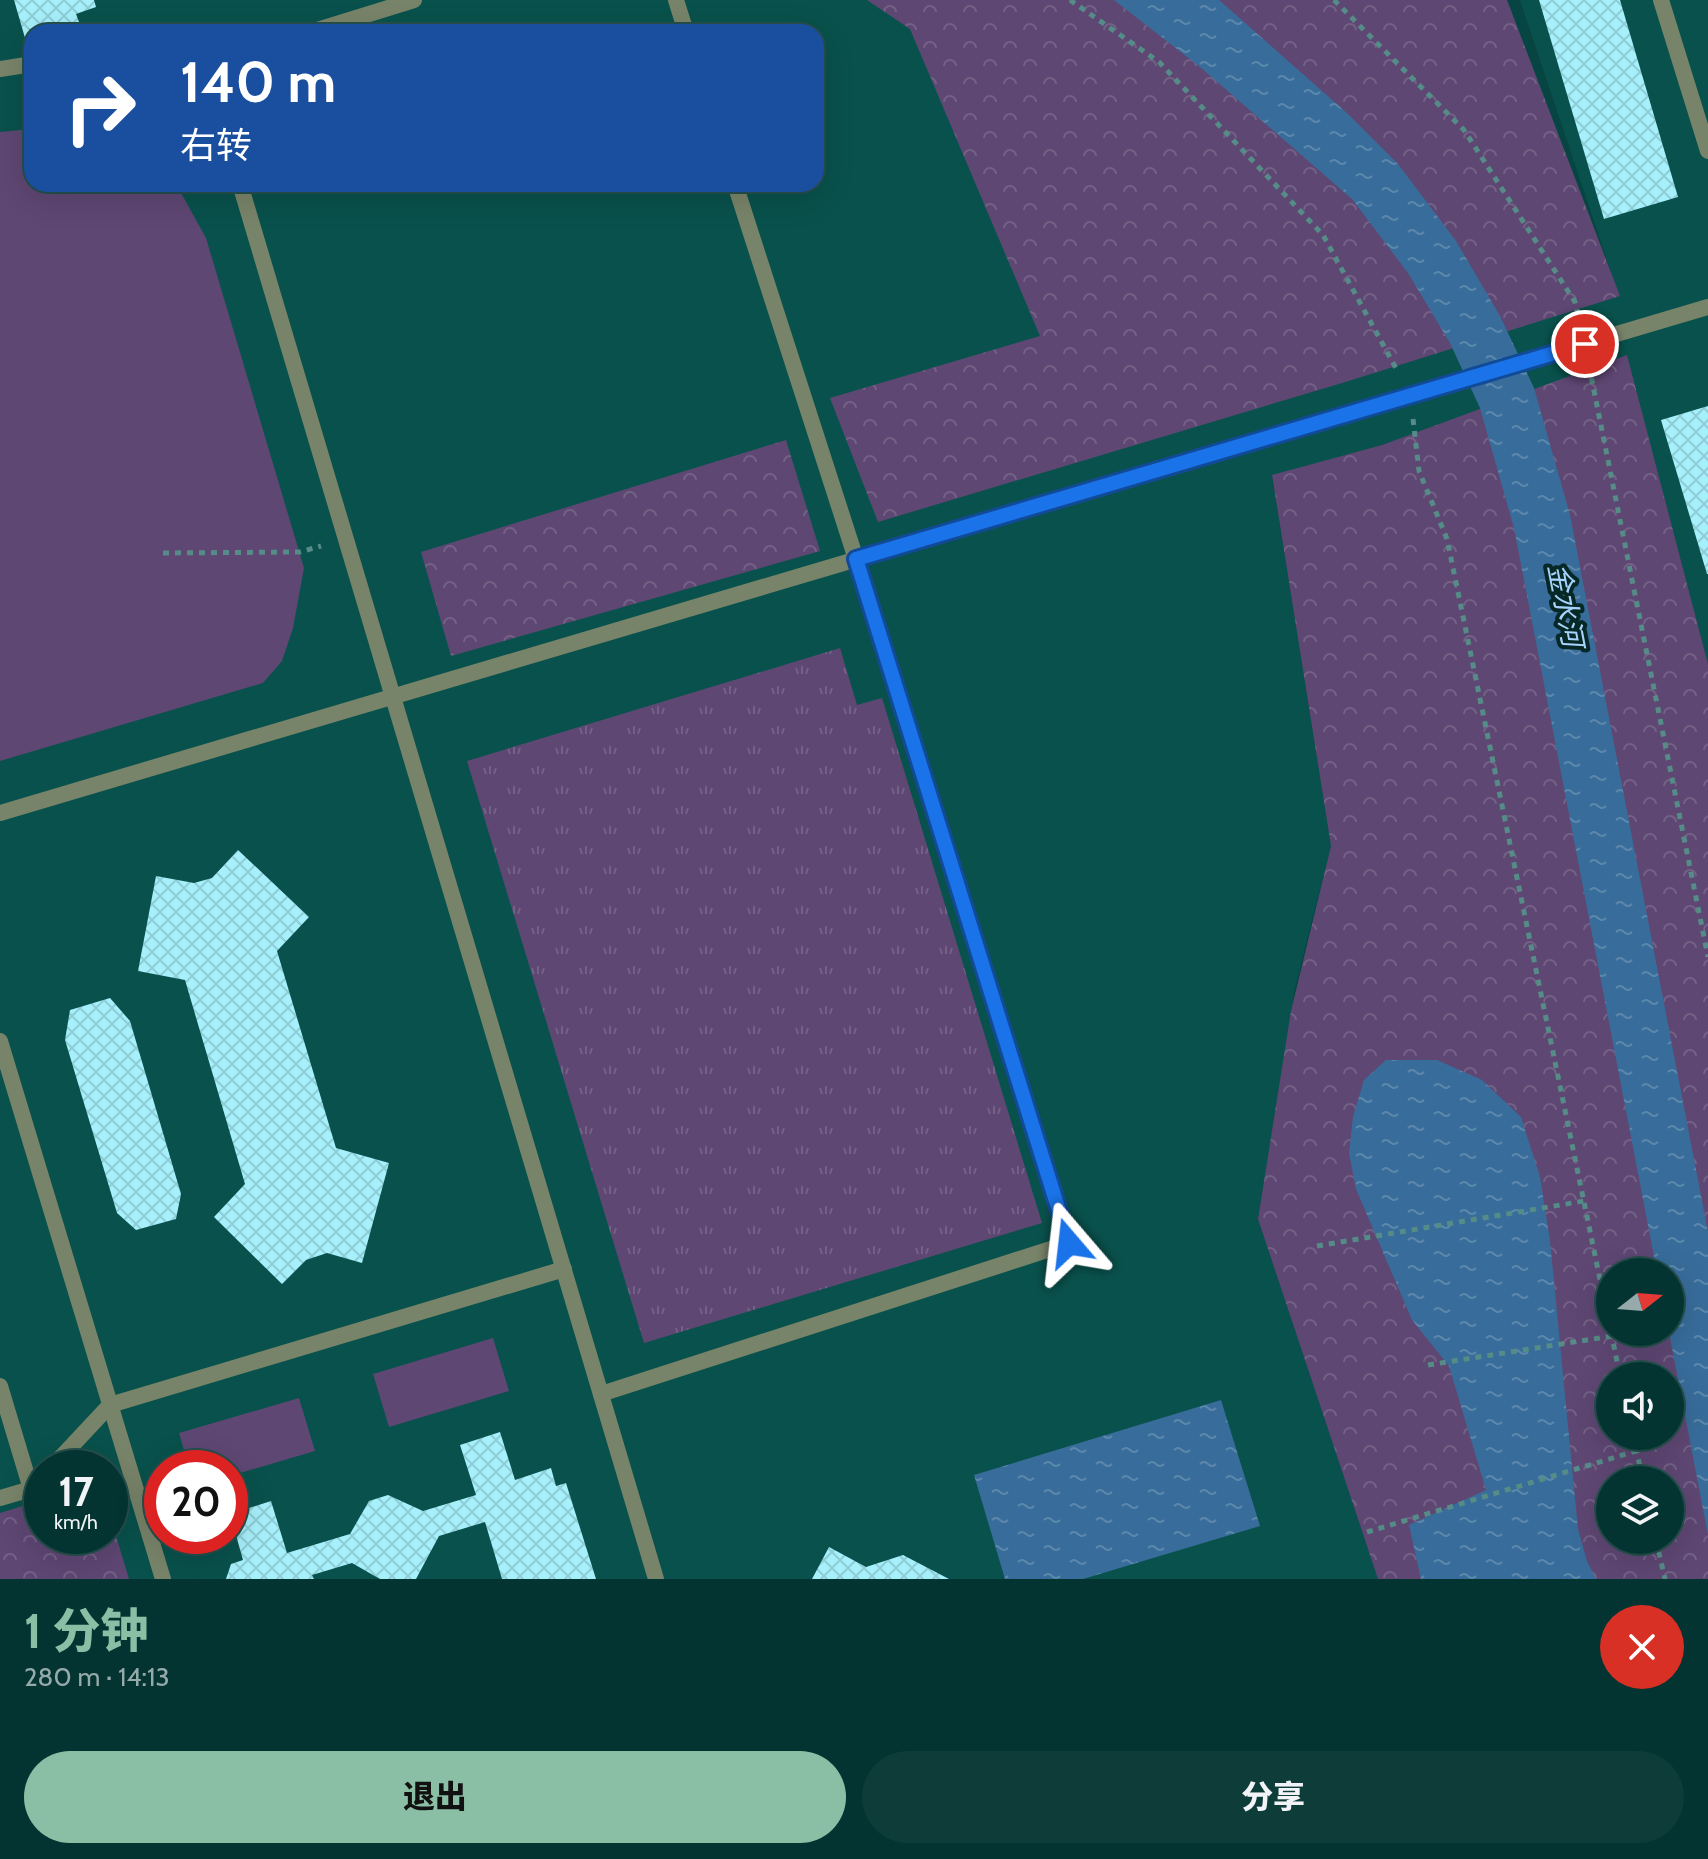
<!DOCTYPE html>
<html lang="zh">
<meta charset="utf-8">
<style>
body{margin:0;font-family:Cabin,"Noto Sans SC",sans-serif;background:#0d3c39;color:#f1f3f6;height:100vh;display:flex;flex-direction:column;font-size:30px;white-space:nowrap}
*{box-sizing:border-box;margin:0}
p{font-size:26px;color:#97aaab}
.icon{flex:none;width:44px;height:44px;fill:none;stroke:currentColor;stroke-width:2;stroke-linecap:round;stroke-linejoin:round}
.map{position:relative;height:1579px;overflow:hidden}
.side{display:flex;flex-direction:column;background:#043431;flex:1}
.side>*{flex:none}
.top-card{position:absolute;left:24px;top:24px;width:800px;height:168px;border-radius:24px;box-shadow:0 8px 32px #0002,0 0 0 2px #254f4d;background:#1a4fa0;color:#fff;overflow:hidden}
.needle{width:52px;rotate:73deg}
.controls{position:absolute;left:1596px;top:1258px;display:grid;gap:16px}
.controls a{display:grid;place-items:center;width:88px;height:88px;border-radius:50%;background:#043431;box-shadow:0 8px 32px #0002,0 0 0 2px #254f4d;font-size:40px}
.speed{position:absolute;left:24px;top:1450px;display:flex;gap:16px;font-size:40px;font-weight:700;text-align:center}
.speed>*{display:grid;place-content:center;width:104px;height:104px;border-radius:50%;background:#043431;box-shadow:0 8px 32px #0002,0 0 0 2px #254f4d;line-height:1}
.speed small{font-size:20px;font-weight:400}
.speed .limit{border:12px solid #d22;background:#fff;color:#111}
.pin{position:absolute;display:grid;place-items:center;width:68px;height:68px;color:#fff;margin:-34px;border:4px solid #fff;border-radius:50%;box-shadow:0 2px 8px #0007}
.me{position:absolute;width:88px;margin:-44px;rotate:343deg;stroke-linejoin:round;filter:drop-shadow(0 0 6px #0008)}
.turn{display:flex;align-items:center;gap:28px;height:168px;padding:0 24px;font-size:36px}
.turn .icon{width:104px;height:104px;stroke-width:2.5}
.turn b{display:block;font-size:56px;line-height:68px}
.round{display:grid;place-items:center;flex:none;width:84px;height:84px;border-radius:42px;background:#0d3c39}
.head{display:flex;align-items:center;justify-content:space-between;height:136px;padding:0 24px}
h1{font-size:48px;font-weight:800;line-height:60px;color:#8abfa5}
.cta{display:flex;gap:16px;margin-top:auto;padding:16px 24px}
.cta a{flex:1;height:92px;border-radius:48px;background:#8abfa5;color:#111;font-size:32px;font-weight:800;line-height:92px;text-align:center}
.cta a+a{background:#0d3c39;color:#f1f3f6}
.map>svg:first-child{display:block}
.built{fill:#09514c;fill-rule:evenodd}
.grass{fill:url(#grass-tufts)}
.park{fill:url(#park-crowns);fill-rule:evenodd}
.garden{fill:#5e4773}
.water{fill:url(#water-ripples)}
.building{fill:url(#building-cross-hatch)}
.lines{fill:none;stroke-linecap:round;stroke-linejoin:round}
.path{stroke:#558c87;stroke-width:5;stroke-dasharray:6 6;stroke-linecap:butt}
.service{stroke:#788469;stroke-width:16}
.route-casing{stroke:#114b97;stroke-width:20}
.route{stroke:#1a73e8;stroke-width:14}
.labels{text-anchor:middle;stroke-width:8;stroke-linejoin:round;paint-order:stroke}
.water-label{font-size:28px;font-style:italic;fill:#a8d3fc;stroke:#062826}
</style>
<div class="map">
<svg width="1708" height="1579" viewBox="0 0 1708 1579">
<defs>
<pattern id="grass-tufts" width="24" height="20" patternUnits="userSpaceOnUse" patternTransform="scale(2)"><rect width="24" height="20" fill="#5e4773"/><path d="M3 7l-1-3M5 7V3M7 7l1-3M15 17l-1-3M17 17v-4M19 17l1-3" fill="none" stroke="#736186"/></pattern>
<pattern id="park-crowns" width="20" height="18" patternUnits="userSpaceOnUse" patternTransform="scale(2)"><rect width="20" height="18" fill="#5e4773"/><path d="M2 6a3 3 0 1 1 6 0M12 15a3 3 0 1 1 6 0" fill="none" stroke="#736186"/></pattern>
<pattern id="water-ripples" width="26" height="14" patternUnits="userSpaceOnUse" patternTransform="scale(2)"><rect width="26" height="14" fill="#386c9a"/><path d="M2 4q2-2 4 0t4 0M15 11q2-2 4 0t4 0" fill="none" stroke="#5b88ac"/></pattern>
<pattern id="building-cross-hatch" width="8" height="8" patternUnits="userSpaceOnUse" patternTransform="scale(2)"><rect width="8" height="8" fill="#a6f0fb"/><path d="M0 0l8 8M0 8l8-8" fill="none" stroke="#8fcdd6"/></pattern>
</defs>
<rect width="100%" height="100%" fill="#064541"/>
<path class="built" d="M0 0H1019L1619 296 1520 0H1708V664L1627 356 1382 445 1272 476 1331 846 1295 988 1258 1219 1378 1579H0ZM32 32H816V184H32ZM42 1468H110V1536H42ZM162 1468H230V1536H162Z"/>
<path class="grass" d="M840 648 857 705 882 698 1042 1223 644 1343 467 761Z"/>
<g class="park">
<path d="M867 0H1507L1620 296 1342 383 878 522 830 398 1040 336 910 29Z"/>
<path d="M1627 355 1708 664V1579H1378L1258 1219 1291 1011 1331 846 1272 475 1382 445ZM1610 1272H1670V1332H1610ZM1610 1376H1670V1436H1610ZM1610 1480H1670V1540H1610Z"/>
<path d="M786 440 820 551 451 656 421 552Z"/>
<path d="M42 1500V1536H110V1516L129 1579H0V1513Z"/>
</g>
<g class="garden">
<path d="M32 129V184H172L180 191 206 238 304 568 293 628 282 661 263 683 0 761V132Z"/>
<path d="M493 1338 509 1391 389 1427 373 1374Z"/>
<path d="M299 1398 315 1451 230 1476V1468H189L179 1433Z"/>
</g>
<g class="water">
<path d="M1114 0H1219L1348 114 1398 164 1456 241 1500 316 1534 388 1570 515 1708 1232V1535L1669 1332 1670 1272H1657L1514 528 1480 408 1450 343 1408 273 1352 199 1200 67Z"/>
<path d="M1386 1060H1437L1482 1080 1521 1117 1540 1177 1550 1241 1578 1529 1587 1561 1596 1579H1421L1409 1525 1486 1490 1449 1366 1412 1320 1356 1189 1349 1153 1353 1117 1364 1080Z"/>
<path d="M1221 1400 1260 1526 1083 1579H1005L974 1475Z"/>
</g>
<g class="building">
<path d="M14 0H94L96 7 76 14 79 22 46 32H32V36L25 38Z"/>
<path d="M1539 0H1620L1678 197 1604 219Z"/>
<path d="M1708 406V574H1707L1661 420Z"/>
<path d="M238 850 309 917 277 951 336 1148 389 1163 362 1263 327 1253 306 1260 282 1284 214 1217 245 1184 185 980 138 971 156 876 194 883 212 878Z"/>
<path d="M110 998 130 1021 181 1194 176 1219 136 1230 117 1213 65 1040 70 1010Z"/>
<path d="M500 1432 515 1480 551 1468 556 1486 566 1483 596 1579H502L485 1522 439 1536 416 1579H380L352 1563 312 1575 314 1579H226L231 1564 243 1560 230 1514 271 1501 287 1553 350 1534 369 1501 388 1495 423 1511 476 1495 460 1445Z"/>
<path d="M829 1547 866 1567 903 1555 949 1579H812Z"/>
</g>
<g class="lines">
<g class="path">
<path d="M1070 0 1159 62 1323 235 1398 372"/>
<path d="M1334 0 1464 130 1575 302 1579 321"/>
<path d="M1589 366 1708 957"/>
<path d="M1413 419 1419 471 1447 539 1610 1328"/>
<path d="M163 553 300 552 321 546"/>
<path d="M1317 1246 1584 1201"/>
<path d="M1611 1332 1620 1376"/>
<path d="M1428 1365 1612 1336"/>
<path d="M1633 1436 1643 1480"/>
<path d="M1367 1532 1636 1451"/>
<path d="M1656 1540 1665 1579"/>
</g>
<g class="service">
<path d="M676 0 686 32"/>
<path d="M1661 0 1708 151"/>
<path d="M311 32 414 0"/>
<path d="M0 69 32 64"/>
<path d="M240 184 656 1579"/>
<path d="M0 813 1708 307"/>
<path d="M0 1041 163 1579"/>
<path d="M0 1386 31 1489 0 1498"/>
<path d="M601 1394 1069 1243 856 559 735 184"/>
<path d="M51 1468 110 1405 564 1269"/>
</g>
</g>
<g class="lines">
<g class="route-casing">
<path id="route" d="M1069 1243 856 559 1585 344"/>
</g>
<use href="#route" class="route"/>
</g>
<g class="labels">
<g class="water-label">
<text transform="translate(1566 605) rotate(79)" y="10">金水河</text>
</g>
</g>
</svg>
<div class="controls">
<a><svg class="needle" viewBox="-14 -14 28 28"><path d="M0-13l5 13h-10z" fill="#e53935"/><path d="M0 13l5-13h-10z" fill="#97aaab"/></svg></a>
<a><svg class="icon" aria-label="sound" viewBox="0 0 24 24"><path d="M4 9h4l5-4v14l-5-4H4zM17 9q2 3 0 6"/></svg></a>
<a><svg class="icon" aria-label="layers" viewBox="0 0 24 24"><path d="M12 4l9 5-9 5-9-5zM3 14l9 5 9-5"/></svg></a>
</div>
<div class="speed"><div>17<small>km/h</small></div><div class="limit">20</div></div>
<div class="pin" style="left:1585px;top:344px;background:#d93025"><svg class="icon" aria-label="arrive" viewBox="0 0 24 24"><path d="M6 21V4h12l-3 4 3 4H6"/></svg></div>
<svg class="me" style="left:1069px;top:1243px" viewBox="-20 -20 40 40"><path d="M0-17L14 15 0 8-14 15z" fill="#1a73e8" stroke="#fff" stroke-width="4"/></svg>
<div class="top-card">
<div class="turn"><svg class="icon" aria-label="right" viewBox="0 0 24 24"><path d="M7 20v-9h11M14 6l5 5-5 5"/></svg><div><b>140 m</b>右转</div></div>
</div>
</div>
<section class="side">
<div class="head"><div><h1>1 分钟</h1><p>280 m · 14:13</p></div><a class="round" style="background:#d93025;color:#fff"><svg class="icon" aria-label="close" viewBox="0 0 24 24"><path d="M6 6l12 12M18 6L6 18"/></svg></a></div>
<div class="cta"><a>退出</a><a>分享</a></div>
</section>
